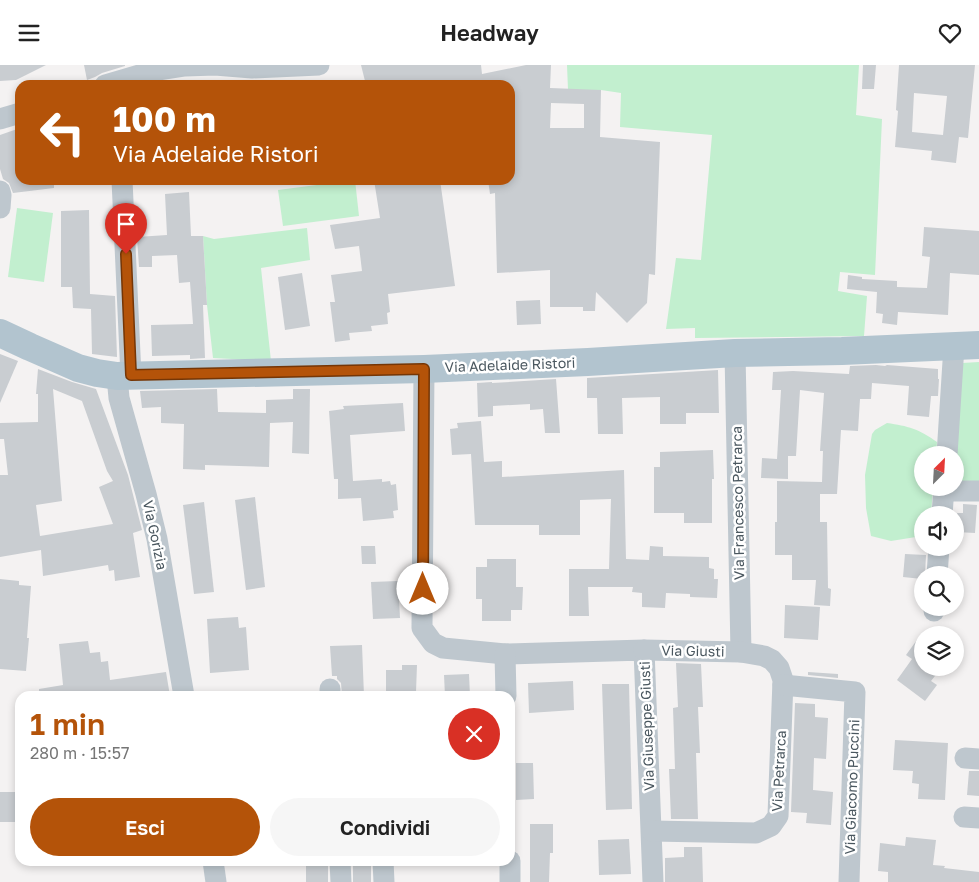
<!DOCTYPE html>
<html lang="it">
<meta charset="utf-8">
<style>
body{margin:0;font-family:"Golos Text",sans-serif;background:#f6f6f6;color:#222;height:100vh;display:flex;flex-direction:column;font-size:19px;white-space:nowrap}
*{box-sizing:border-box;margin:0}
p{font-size:16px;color:#767676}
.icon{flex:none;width:28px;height:28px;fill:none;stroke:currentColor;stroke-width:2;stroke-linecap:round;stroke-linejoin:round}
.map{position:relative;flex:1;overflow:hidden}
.panel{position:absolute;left:15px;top:626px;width:500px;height:175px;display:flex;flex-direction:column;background:#fff;border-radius:15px;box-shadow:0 2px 8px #0003}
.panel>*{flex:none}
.hud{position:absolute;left:15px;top:15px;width:500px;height:105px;border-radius:15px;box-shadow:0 2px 8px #0003;background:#b45309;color:#fff;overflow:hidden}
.needle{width:32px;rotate:24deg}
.buttons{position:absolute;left:914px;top:381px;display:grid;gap:10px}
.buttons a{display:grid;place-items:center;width:50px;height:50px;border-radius:50%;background:#fff;box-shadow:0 2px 8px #0003;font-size:25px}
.pin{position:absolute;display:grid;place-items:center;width:42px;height:42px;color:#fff;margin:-51px -21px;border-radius:50% 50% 50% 0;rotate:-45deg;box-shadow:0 0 5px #0007}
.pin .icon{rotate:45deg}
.me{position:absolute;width:55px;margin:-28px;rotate:0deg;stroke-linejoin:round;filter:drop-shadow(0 0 4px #0008)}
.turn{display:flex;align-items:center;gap:18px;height:105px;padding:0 15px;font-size:22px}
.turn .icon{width:65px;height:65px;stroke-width:2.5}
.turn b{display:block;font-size:35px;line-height:42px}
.round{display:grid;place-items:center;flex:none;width:52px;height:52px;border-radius:26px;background:#f6f6f6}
.headline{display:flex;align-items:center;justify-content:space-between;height:85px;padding:0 15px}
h1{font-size:30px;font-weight:600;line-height:38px;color:#b45309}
.primary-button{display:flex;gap:10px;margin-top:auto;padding:10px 15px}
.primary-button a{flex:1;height:58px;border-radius:30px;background:#b45309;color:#fff;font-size:20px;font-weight:600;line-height:58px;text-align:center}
.primary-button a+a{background:#f6f6f6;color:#222}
header{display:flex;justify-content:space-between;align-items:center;height:65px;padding:0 15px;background:#fff;font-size:22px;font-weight:600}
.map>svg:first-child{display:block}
.green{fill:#c2efcf}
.building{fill:#c9cdd1;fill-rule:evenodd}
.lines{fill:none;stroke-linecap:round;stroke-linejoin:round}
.minor{stroke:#bec7ce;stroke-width:21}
.major{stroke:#b2c4cf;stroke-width:28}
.route-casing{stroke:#753606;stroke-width:12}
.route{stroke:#b45309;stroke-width:9}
.labels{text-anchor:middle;stroke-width:5;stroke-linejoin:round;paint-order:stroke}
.street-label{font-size:14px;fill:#4a575f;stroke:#fff}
</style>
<header><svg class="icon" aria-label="menu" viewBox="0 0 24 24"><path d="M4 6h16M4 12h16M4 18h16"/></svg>Headway<svg class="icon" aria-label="heart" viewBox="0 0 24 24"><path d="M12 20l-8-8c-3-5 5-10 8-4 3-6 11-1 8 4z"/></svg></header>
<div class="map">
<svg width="979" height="817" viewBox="0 0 979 817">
<rect width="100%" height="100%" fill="#f4f2f2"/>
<g class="green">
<path d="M567 0H859L856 50 882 54 875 210 840 207 838 226 867 231 864 271 695 273V263L666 264 676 193 701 195 712 70 620 62 621 28 601 25H568Z"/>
<path d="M355 115 359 151 283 161 278 125Z"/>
<path d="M17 143 53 148 44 217 8 212Z"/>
<path d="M307 163 310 195 261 203 271 296 213 293 207 240 203 171 214 174Z"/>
<path d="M979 297V418L955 417V390L962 298Z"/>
<path d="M887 358C908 361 919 364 937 377L936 390H922V422L933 423 931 450H922V471L891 476 871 471 866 443 865 410 872 369 875 365Z"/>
</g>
<g class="building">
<path d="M0 0H46L16 15 0 16Z"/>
<path d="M84 0H125V1L102 8 95 12 87 15Z"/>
<path d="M361 0H481L482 9 526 0H551L550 23 601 25 600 72 660 77 655 210 649 209 647 238 627 258 596 227 595 246H583V242H550V205L497 208 495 128 490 129 488 115H510V20H403V16L387 20H366ZM551 38 584 39V63H550Z"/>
<path d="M863 0H876L874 24H862Z"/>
<path d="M899 0H975L968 73 959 72 956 98 931 95 932 86 895 82 898 46 896 45ZM914 28 947 31 943 70 912 67Z"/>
<path d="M20 63V115H54V123L13 128 9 118 3 114 0 104V70Z"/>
<path d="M374 115H440L455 221 388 229 390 247 387 248 388 259 371 261 372 266 349 268 350 275 335 277 330 237H335L331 210 362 206 359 181 335 184 330 160 380 153Z"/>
<path d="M189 127 191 171H203L207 240H203L205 293 190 294V290L152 291 151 260 193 259 190 217 179 218 177 190 152 191V202H139L137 172 167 170 165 129Z"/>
<path d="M89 145 90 229 115 231 117 292 92 289 91 244 73 243 72 222H61V146Z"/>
<path d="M924 162 979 166V210L950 208 948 250 898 247 897 260 882 258 883 249 876 248 877 227 847 224 848 210 862 212V214L897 216V222L927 223 930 192 922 191Z"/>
<path d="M302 208 310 261 285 265 278 212Z"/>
<path d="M540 235 541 259 517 260 516 236Z"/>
<path d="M0 289 18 296 0 338Z"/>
<path d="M876 300 885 301 887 300 938 304V314H939L938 331H931L929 352 907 350 909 321 872 318 871 334H860L858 366 841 365 837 429H820V457H827L828 523 831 524 830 541 814 540 816 515H792V490H775V457H777V416L822 417 823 386H820L824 328 800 325 796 391H788V414L761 413 762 393 777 394 781 325H772L773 307 793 306 849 309 850 301Z"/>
<path d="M38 304 72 317 96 324 128 410 142 465 133 468 140 512 115 516 114 505 109 506 108 500 43 511 41 485 0 492V410H8L4 374H0V358L38 357V329H36ZM53 324 82 336 107 406 113 416 99 422 113 459 40 471 36 440 62 436Z"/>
<path d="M718 305 719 348H686V359H660V332L622 333 623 369H598L597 333H587V313Z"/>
<path d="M556 314 560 368H545L543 344 530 345V339L493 341V351L478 352 477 318 492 317V318Z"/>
<path d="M217 324 218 347 266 348V335L293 334V324H310L309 389 292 388 293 357 270 358 269 402 205 400V405L183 404 184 359 161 358V342L142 343 140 326Z"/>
<path d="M403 338 405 366 350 370 353 416 382 414V417L390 416 391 420 396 419 398 445 393 446 394 453 363 456 361 433 338 434V414H334L329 346 344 344 343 341Z"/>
<path d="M481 356 484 397 502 396V412L624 405 626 494 649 495 650 481 663 482V491L709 492V503L714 504V514H718L717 533 690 532V529L666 528 665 543 642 542V528L632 527 633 522H588L589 551H569V504H609L611 434 580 435V470H539V460H475L471 389 452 390 450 364 458 363 457 358Z"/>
<path d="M713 385 714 414H712V458H684V448H654V402H660V387Z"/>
<path d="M255 432 265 522 246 525 235 435Z"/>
<path d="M204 437 214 527 194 529 183 440Z"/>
<path d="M963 439 977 440 975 468 956 467 957 448H963Z"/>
<path d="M361 481H375L376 499H362Z"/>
<path d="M905 489 926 490 925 510H922V514L903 512Z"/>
<path d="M487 494H516V522H523L522 545H511V556H482V534H476V502H487Z"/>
<path d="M0 514 19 516V520L31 521 27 573H29L26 606 0 604Z"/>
<path d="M398 516 400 553 373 554 371 517Z"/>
<path d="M785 540 820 542 818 575 784 573Z"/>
<path d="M238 552 239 563 246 562 249 605 210 608 207 554Z"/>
<path d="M922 568V602H942L931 616 937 620 925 636 897 615 912 594 906 590Z"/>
<path d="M88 576 90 588 100 587 101 597 108 596 110 615 166 607 170 631H133L132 626 98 629V631H39V624L63 620 59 579Z"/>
<path d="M362 580 364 631H342L341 618 337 614V611H332L330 581Z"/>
<path d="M676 598 701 599 703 642H698L700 688H696L698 754H671L669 704H675L673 643 678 642Z"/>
<path d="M402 600H417L416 627 386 626V605H402Z"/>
<path d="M808 607 838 609V613L808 610Z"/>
<path d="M469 609 470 631H445L444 610Z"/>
<path d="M573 616 574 645 529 648 528 618Z"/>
<path d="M602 619H629L632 744 606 745Z"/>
<path d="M795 638 815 639V652L828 653 826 694 814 693 813 725 833 727 831 760 806 758 807 748 791 747Z"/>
<path d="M895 675 948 678 945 735 918 734 919 719 912 718 913 706 893 705Z"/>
<path d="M516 698H533L534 734 516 735Z"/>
<path d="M969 706H979V731L967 730Z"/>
<rect x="0" y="727" width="20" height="30"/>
<path d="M530 759H553V788H550L549 817H530Z"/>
<path d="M906 772 936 775 933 800 945 801 944 803 979 807V817H888V807L878 806 880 778 905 781Z"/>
<path d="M629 774 631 809 599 810 598 775Z"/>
<path d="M684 782H702L703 817H665V793L684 792Z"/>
<rect x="306" y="796" width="22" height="21"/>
<rect x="353" y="796" width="18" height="21"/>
</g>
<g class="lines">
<g class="minor">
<path d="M105 20 153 6 185 1 215 0 252 3 319 0"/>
<path d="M0 54 20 48"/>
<path d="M122 115 131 311"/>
<path d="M0 126 1 130 0 143"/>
<path d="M735 288 741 587"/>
<path d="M424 304 422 563 433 578 443 583 505 589 644 585 653 817"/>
<path d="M117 311 119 333 146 429 157 474 184 631"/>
<path d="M947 390 954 281"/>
<path d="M944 426H979"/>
<path d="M942 450 944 422"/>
<path d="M937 510 939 482"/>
<path d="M934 546V542"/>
<path d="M644 585 741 587 764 591 772 595 779 603 783 615 778 751 771 761 756 768 652 766"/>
<path d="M505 589 506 631"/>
<path d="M783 620 855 627 849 817"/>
<path d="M330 624V631"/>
<path d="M965 693 979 694"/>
<path d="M964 752 979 753"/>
<path d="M213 796 216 817"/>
<path d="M340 796 341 817"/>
<path d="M383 796 384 817"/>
<path d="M510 796V817"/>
</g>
<path class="major" d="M0 268 30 282 78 303 97 308 117 311 424 304 588 297 735 288 842 286 979 280"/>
</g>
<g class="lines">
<g class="route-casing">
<path id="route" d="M126 189 131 310 424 304 423 524"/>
</g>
<use href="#route" class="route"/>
</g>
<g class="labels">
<g class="street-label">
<text transform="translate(510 300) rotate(-2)" y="5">Via Adelaide Ristori</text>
<text transform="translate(738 438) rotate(-91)" y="5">Via Francesco Petrarca</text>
<text transform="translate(155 470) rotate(78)" y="5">Via Gorizia</text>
<text transform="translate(693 586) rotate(1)" y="5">Via Giusti</text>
<text transform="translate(647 661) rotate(-92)" y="5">Via Giuseppe Giusti</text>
<text transform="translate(779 706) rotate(-87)" y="5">Via Petrarca</text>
<text transform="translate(852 722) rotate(-88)" y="5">Via Giacomo Puccini</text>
</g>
</g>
</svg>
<div class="buttons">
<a><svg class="needle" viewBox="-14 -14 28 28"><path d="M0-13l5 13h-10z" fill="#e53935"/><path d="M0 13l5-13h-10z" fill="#767676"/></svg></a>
<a><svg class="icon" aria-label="sound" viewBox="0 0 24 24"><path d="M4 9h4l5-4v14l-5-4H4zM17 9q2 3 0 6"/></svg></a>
<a><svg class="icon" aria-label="search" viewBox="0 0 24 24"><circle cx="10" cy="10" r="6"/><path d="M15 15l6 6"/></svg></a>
<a><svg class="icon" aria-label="layers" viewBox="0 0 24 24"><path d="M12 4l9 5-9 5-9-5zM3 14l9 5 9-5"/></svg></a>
</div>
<div class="pin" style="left:126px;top:189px;background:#d93025"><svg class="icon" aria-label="arrive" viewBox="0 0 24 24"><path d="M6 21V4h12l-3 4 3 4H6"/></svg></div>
<svg class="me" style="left:423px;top:524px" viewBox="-20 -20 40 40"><circle r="19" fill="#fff"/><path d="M0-13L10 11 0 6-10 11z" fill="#b45309"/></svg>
<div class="hud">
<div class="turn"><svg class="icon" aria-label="left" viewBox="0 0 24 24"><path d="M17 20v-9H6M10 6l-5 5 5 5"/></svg><div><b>100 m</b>Via Adelaide Ristori</div></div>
</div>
<section class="panel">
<div class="headline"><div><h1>1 min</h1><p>280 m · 15:57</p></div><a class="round" style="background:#d93025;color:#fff"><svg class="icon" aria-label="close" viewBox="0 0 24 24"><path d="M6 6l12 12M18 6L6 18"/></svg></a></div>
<div class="primary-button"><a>Esci</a><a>Condividi</a></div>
</section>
</div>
